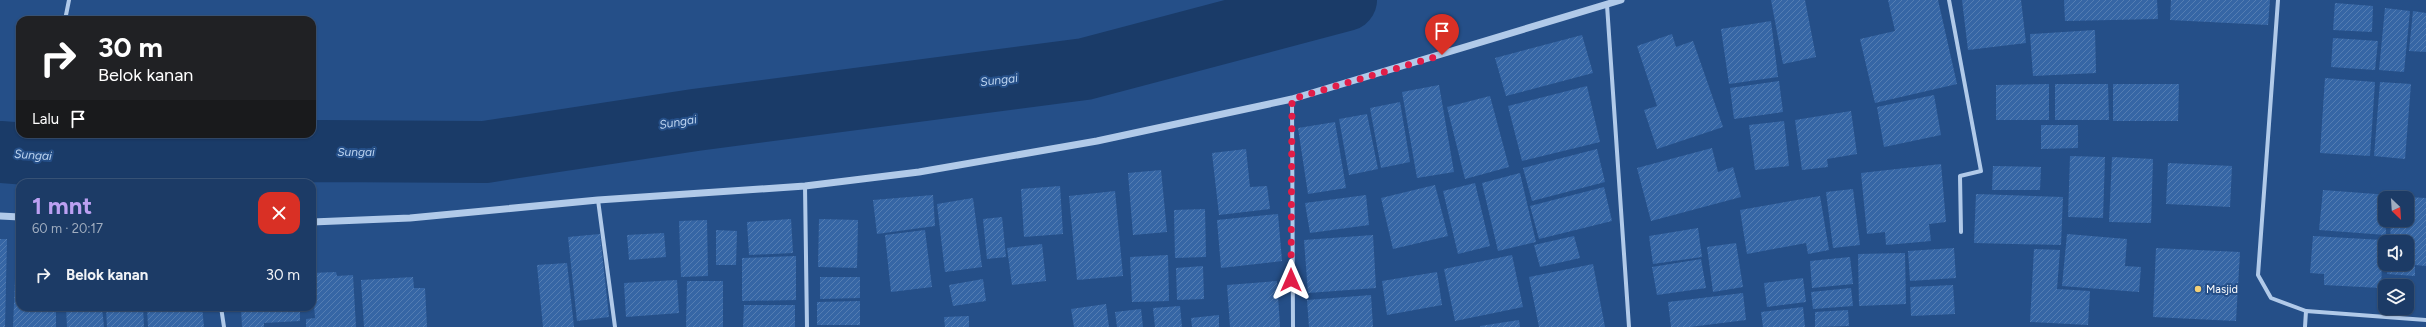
<!DOCTYPE html>
<html lang="id">
<head>
<meta charset="utf-8">
<style>
	:root { --surface:#1c3b66; --page:#29466f; --text:#f1f3f6; --muted:#a0adbf; --line:#3a557a; --accent:#bca0f2 }
	body { margin:0; font-family:Figtree,sans-serif; background:var(--page); color:var(--text); height:100vh; display:flex; flex-direction:column; font-size:15px; white-space:nowrap }
	* { box-sizing:border-box; margin:0 }
	p { font-size:13px; color:var(--muted) }
	.icon { flex:none; width:22px; height:22px; fill:none; stroke:currentColor; stroke-width:2; stroke-linecap:round; stroke-linejoin:round }
	.map { position:relative; flex:1; overflow:hidden }
	.drawer { position:absolute; left:16px; top:179px; width:300px; height:132px; display:flex; flex-direction:column; background:var(--surface); border-radius:12px; box-shadow:0 1px 3px #0004,0 0 0 1px var(--line) }
	.drawer>* { flex:none }
	.guide { position:absolute; left:16px; top:16px; width:300px; height:122px; border-radius:12px; box-shadow:0 1px 3px #0004,0 0 0 1px var(--line); background:#202124; color:#fff; overflow:hidden }
	.needle { width:26px; rotate:155deg }
	.fabs { position:absolute; left:2378px; top:191px; display:grid; gap:8px }
	.fabs a { display:grid; place-items:center; width:36px; height:36px; border-radius:8px; background:var(--surface); box-shadow:0 1px 3px #0004,0 0 0 1px var(--line); font-size:20px }
	.pin { position:absolute; display:grid; place-items:center; width:34px; height:34px; color:#fff; margin:-41px -17px; border-radius:50% 50% 50% 0; rotate:-45deg; box-shadow:0 0 4px #0007 }
	.pin .icon { rotate:45deg }
	.me { position:absolute; width:44px; margin:-22px; rotate:0deg; stroke-linejoin:round; filter:drop-shadow(0 0 3px #0008) }
	.turn { display:flex; align-items:center; gap:14px; height:84px; padding:0 16px; font-size:18px }
	.turn .icon { width:52px; height:52px; stroke-width:2.5 }
	.turn b { display:block; font-size:28px; line-height:34px }
	.then { display:flex; align-items:center; height:38px; padding:0 16px; background:#0003; gap:8px; font-size:15px }
	.round { display:grid; place-items:center; flex:none; width:42px; height:42px; border-radius:12px; background:var(--page) }
	.overview { display:flex; align-items:center; justify-content:space-between; height:68px; padding:0 16px }
	h1 { font-size:24px; font-weight:700; line-height:30px; color:var(--accent) }
	ul { padding:0; list-style:none }
	li { display:flex; align-items:center; gap:12px; height:56px; padding:0 16px }
	li div { flex:1 }
	li b { display:block; font-size:15px }
	li em { font-style:normal }
	.map>svg:first-child { display:block }
	.lines { fill:none; stroke-linecap:round; stroke-linejoin:round }
	.river { stroke:#1a3b68; stroke-width:62 }
	.building { fill:url(#building-hatch) }
	.minor { stroke:#b1cae9; stroke-width:4 }
	.tertiary { stroke:#b1cae9; stroke-width:7 }
	.route { stroke:#e11d48; stroke-width:7; stroke-dasharray:0 12.6 }
	.poi-dot { fill:#f3d076; stroke:#254f88; stroke-width:1.5 }
	.labels { text-anchor:middle; stroke-width:4; stroke-linejoin:round; paint-order:stroke }
	.poi-label { font-size:11px; fill:#fff; stroke:#254f88; text-anchor:start }
	.water-label { font-size:12px; font-style:italic; fill:#bdd4f0; stroke:#254f88 }
</style>
</head>
<body>
<div class="map">
<svg width="2426" height="327" viewBox="0 0 2426 327">
	<defs>
		<pattern id="building-hatch" width="6" height="6" patternUnits="userSpaceOnUse"><rect width="6" height="6" fill="#3666a5"/><path d="M-1 1l2-2M0 6l6-6M5 7l2-2" fill="none" stroke="#547db2"/></pattern>
	</defs>
	<rect width="100%" height="100%" fill="#254f88"/>
	<g class="lines">
		<!-- river -->
		<polyline class="river" points="0,152 104,160 319,151 485,152 695,120 1085,69 1346,0"/>
	</g>
	<!-- building -->
	<g class="building">
		<polygon points="1771,0 1805,0 1816,57 1783,64"/>
		<polygon points="1888,0 1938,0 1957,84 1875,103 1860,39 1895,31"/>
		<polygon points="1962,0 2021,0 2026,43 1968,50"/>
		<polygon points="2064,0 2157,0 2158,19 2065,21"/>
		<polygon points="2171,0 2270,0 2268,25 2170,20"/>
		<polygon points="2335,3 2373,6 2372,32 2333,30"/>
		<polygon points="2385,8 2410,11 2404,72 2379,70"/>
		<polygon points="2413,11 2426,13 2426,52 2409,51"/>
		<polygon points="1771,21 1778,77 1729,84 1721,29"/>
		<polygon points="2095,30 2096,73 2033,76 2030,34"/>
		<polygon points="1672,34 1676,47 1693,41 1723,127 1657,149 1644,110 1657,106 1637,46"/>
		<polygon points="1582,35 1593,73 1506,96 1495,58"/>
		<polygon points="2333,38 2378,41 2375,70 2331,67"/>
		<polygon points="2325,78 2375,82 2370,156 2320,153"/>
		<polygon points="1779,81 1783,112 1734,119 1730,88"/>
		<polygon points="2380,82 2411,84 2405,159 2374,156"/>
		<polygon points="2049,84 2049,120 1996,120 1996,85"/>
		<polygon points="2055,84 2108,84 2109,120 2055,120"/>
		<polygon points="2113,84 2179,84 2178,121 2113,121"/>
		<polygon points="1439,85 1454,172 1417,178 1402,92"/>
		<polygon points="1587,86 1600,142 1522,161 1508,106"/>
		<polygon points="1934,95 1941,135 1884,147 1877,107"/>
		<polygon points="1490,96 1509,167 1465,179 1447,107"/>
		<polygon points="1400,102 1410,162 1381,168 1370,108"/>
		<polygon points="1851,111 1857,154 1827,159 1828,167 1802,170 1795,120"/>
		<polygon points="1367,114 1378,169 1349,175 1339,119"/>
		<polygon points="1784,121 1789,166 1755,170 1749,125"/>
		<polygon points="1335,122 1346,188 1308,194 1298,128"/>
		<polygon points="2041,125 2078,125 2078,148 2041,149"/>
		<polygon points="1712,148 1718,172 1733,167 1741,197 1651,221 1637,168"/>
		<polygon points="1246,149 1250,187 1267,186 1270,209 1219,215 1212,153"/>
		<polygon points="1597,149 1605,182 1532,201 1523,168"/>
		<polygon points="2070,156 2105,157 2103,218 2068,217"/>
		<polygon points="2112,157 2153,159 2151,223 2109,222"/>
		<polygon points="2168,163 2232,166 2230,207 2166,204"/>
		<polygon points="1941,164 1946,222 1929,224 1931,241 1886,245 1885,232 1867,234 1861,173"/>
		<polygon points="1993,166 2041,167 2040,190 1992,190"/>
		<polygon points="1161,170 1167,232 1133,235 1128,173"/>
		<polygon points="1520,173 1536,242 1498,251 1482,183"/>
		<polygon points="1475,183 1490,246 1458,254 1443,191"/>
		<polygon points="1435,185 1448,236 1393,249 1381,198"/>
		<polygon points="1060,186 1063,234 1024,237 1021,189"/>
		<polygon points="1604,187 1612,221 1539,239 1530,206"/>
		<polygon points="1853,189 1860,245 1833,248 1826,192"/>
		<polygon points="2323,190 2389,195 2389,198 2385,198 2386,235 2319,230"/>
		<polygon points="1115,191 1123,276 1077,280 1069,196"/>
		<polygon points="1976,194 2063,197 2061,245 1974,243"/>
		<polygon points="933,195 935,226 877,234 873,200"/>
		<polygon points="1366,195 1369,225 1310,233 1305,203"/>
		<polygon points="1820,196 1829,250 1808,254 1806,243 1747,254 1740,210"/>
		<polygon points="2393,196 2406,197 2406,198 2393,198"/>
		<polygon points="2407,197 2426,198 2426,266 2415,265 2415,276 2387,274 2388,264 2407,264 2407,242 2390,242 2391,220 2407,220"/>
		<polygon points="973,198 982,267 945,272 937,204"/>
		<polygon points="1205,209 1206,257 1175,258 1174,210"/>
		<polygon points="1278,214 1282,261 1221,268 1217,220"/>
		<polygon points="1002,217 1006,257 987,259 983,219"/>
		<polygon points="791,219 793,253 749,255 747,222"/>
		<polygon points="819,219 858,220 857,268 818,267"/>
		<polygon points="707,220 708,276 681,277 679,221"/>
		<polygon points="1698,228 1702,257 1653,264 1649,236"/>
		<polygon points="716,230 737,231 736,265 716,265"/>
		<polygon points="925,230 932,287 891,292 885,235"/>
		<polygon points="664,233 666,257 629,260 627,235"/>
		<polygon points="600,234 609,317 577,321 568,237"/>
		<polygon points="2067,234 2127,239 2125,266 2141,267 2139,292 2062,286"/>
		<polygon points="1373,235 1376,288 1308,293 1304,240"/>
		<polygon points="1574,236 1580,258 1540,267 1534,245"/>
		<polygon points="2313,236 2383,240 2381,288 2324,285 2324,274 2310,273"/>
		<polygon points="0,239 7,239 5,327 0,327"/>
		<polygon points="16,241 20,241 20,272 15,272"/>
		<polygon points="1736,243 1743,287 1713,292 1707,247"/>
		<polygon points="1042,244 1046,281 1012,285 1007,248"/>
		<polygon points="1954,248 1956,278 1910,281 1908,251"/>
		<polygon points="2156,248 2240,252 2236,321 2153,317"/>
		<polygon points="2034,249 2060,250 2057,289 2090,291 2088,325 2030,322"/>
		<polygon points="1905,253 1906,304 1859,306 1858,254"/>
		<polygon points="1168,255 1169,301 1132,302 1130,257"/>
		<polygon points="1512,255 1523,307 1455,321 1444,269"/>
		<polygon points="796,256 796,300 742,301 742,258"/>
		<polygon points="1850,257 1853,284 1812,288 1810,261"/>
		<polygon points="1701,259 1706,288 1657,295 1652,267"/>
		<polygon points="567,263 574,327 543,327 537,265"/>
		<polygon points="1593,264 1605,327 1539,327 1529,277"/>
		<polygon points="1203,266 1204,299 1177,300 1176,268"/>
		<polygon points="336,272 337,276 353,275 356,327 306,327 306,319 315,318 312,273"/>
		<polygon points="1437,272 1442,305 1387,315 1382,281"/>
		<polygon points="413,277 414,288 425,288 427,327 364,327 361,280"/>
		<polygon points="820,277 860,277 860,298 820,299"/>
		<polygon points="1803,278 1806,302 1767,307 1764,283"/>
		<polygon points="15,279 20,279 20,307 56,307 56,327 13,327"/>
		<polygon points="983,279 986,301 953,306 949,285"/>
		<polygon points="677,280 679,313 626,317 624,283"/>
		<polygon points="687,281 723,281 723,327 686,327"/>
		<polygon points="1277,281 1280,327 1230,327 1227,285"/>
		<polygon points="1953,285 1955,314 1911,316 1910,287"/>
		<polygon points="1851,288 1853,306 1813,309 1811,292"/>
		<polygon points="1743,293 1746,320 1690,327 1671,327 1668,302"/>
		<polygon points="1371,295 1373,327 1309,327 1307,300"/>
		<polygon points="860,301 860,325 817,325 817,302"/>
		<polygon points="1106,304 1109,327 1074,327 1071,309"/>
		<polygon points="744,305 795,305 795,327 743,327"/>
		<polygon points="1180,306 1182,327 1155,327 1153,308"/>
		<polygon points="66,307 102,307 104,327 67,327"/>
		<polygon points="106,307 143,307 144,327 107,327"/>
		<polygon points="147,307 202,307 204,327 148,327"/>
		<polygon points="241,307 300,307 300,321 264,323 264,327 242,327"/>
		<polygon points="1803,307 1805,327 1763,327 1761,312"/>
		<polygon points="1141,309 1143,327 1117,327 1115,312"/>
		<polygon points="1848,310 1849,326 1815,327 1815,312"/>
		<polygon points="1219,315 1219,327 1192,327 1191,318"/>
		<polygon points="969,316 969,327 945,327 944,317"/>
		<polygon points="1519,320 1520,327 1480,327 1480,326"/>
	</g>
	<g class="lines">
		<!-- minor -->
		<g class="minor">
			<polyline points="1949,0 1981,171 1960,176 1961,232"/>
			<polyline points="2278,0 2258,275 2271,298 2306,311"/>
			<polyline points="1607,5 1629,327"/>
			<polyline points="65,20 69,0"/>
			<polyline points="1292,99 1293,327"/>
			<polyline points="805,186 807,327"/>
			<polyline points="598,200 615,327"/>
			<polyline points="221,307 224,327"/>
			<polyline points="2305,327 2306,311 2426,320"/>
		</g>
		<!-- tertiary -->
		<g class="tertiary">
			<polyline points="0,216 20,217"/>
			<polyline points="312,222 410,218 598,200 805,186 919,172 1097,141 1292,99 1621,0"/>
		</g>
	</g>
	<g class="lines">
		<!-- route -->
		<polyline class="route" points="1291,280 1292,99 1442,55"/>
	</g>
	<!-- markers -->
	<circle class="poi-dot" cx="2198" cy="289" r="4"/>
	<g class="labels">
		<!-- poi labels -->
		<g class="poi-label">
			<text x="2206" y="293">Masjid</text>
		</g>
		<!-- water labels -->
		<g class="water-label">
			<text transform="translate(999 80) rotate(-7)" y="4">Sungai</text>
			<text transform="translate(678 122) rotate(-9)" y="4">Sungai</text>
			<text x="356" y="156">Sungai</text>
			<text transform="translate(33 155) rotate(4)" y="4">Sungai</text>
		</g>
	</g>
</svg>
<div class="fabs">
<a><svg class="needle" viewBox="-14 -14 28 28"><path d="M0-13l5 13h-10z" fill="#e53935"/><path d="M0 13l5-13h-10z" fill="#a0adbf"/></svg></a>
<a><svg class="icon" aria-label="sound" viewBox="0 0 24 24"><path d="M4 9h4l5-4v14l-5-4H4zM17 9q2 3 0 6"/></svg></a>
<a><svg class="icon" aria-label="layers" viewBox="0 0 24 24"><path d="M12 4l9 5-9 5-9-5zM3 14l9 5 9-5"/></svg></a>
</div>
<div class="pin" style="left:1442px;top:55px;background:#d93025"><svg class="icon" aria-label="arrive" viewBox="0 0 24 24"><path d="M6 21V4h12l-3 4 3 4H6"/></svg></div>
<svg class="me" style="left:1291px;top:280px" viewBox="-20 -20 40 40"><path d="M0-17L14 15 0 8-14 15z" fill="#e11d48" stroke="#fff" stroke-width="4"/></svg>
<div class="guide">
<div class="turn"><svg class="icon" aria-label="right" viewBox="0 0 24 24"><path d="M7 20v-9h11M14 6l5 5-5 5"/></svg><div><b>30 m</b>Belok kanan</div></div>
<div class="then">Lalu<svg class="icon" aria-label="arrive" viewBox="0 0 24 24"><path d="M6 21V4h12l-3 4 3 4H6"/></svg></div>
</div>
<section class="drawer">
<div class="overview"><div><h1>1 mnt</h1><p>60 m · 20:17</p></div><a class="round" style="background:#d93025;color:#fff"><svg class="icon" aria-label="close" viewBox="0 0 24 24"><path d="M6 6l12 12M18 6L6 18"/></svg></a></div>
<ul>
<li><svg class="icon" aria-label="right" viewBox="0 0 24 24"><path d="M7 20v-9h11M14 6l5 5-5 5"/></svg><div><b>Belok kanan</b></div><em>30 m</em></li>
</ul>
</section>
</div>
</body>
</html>
